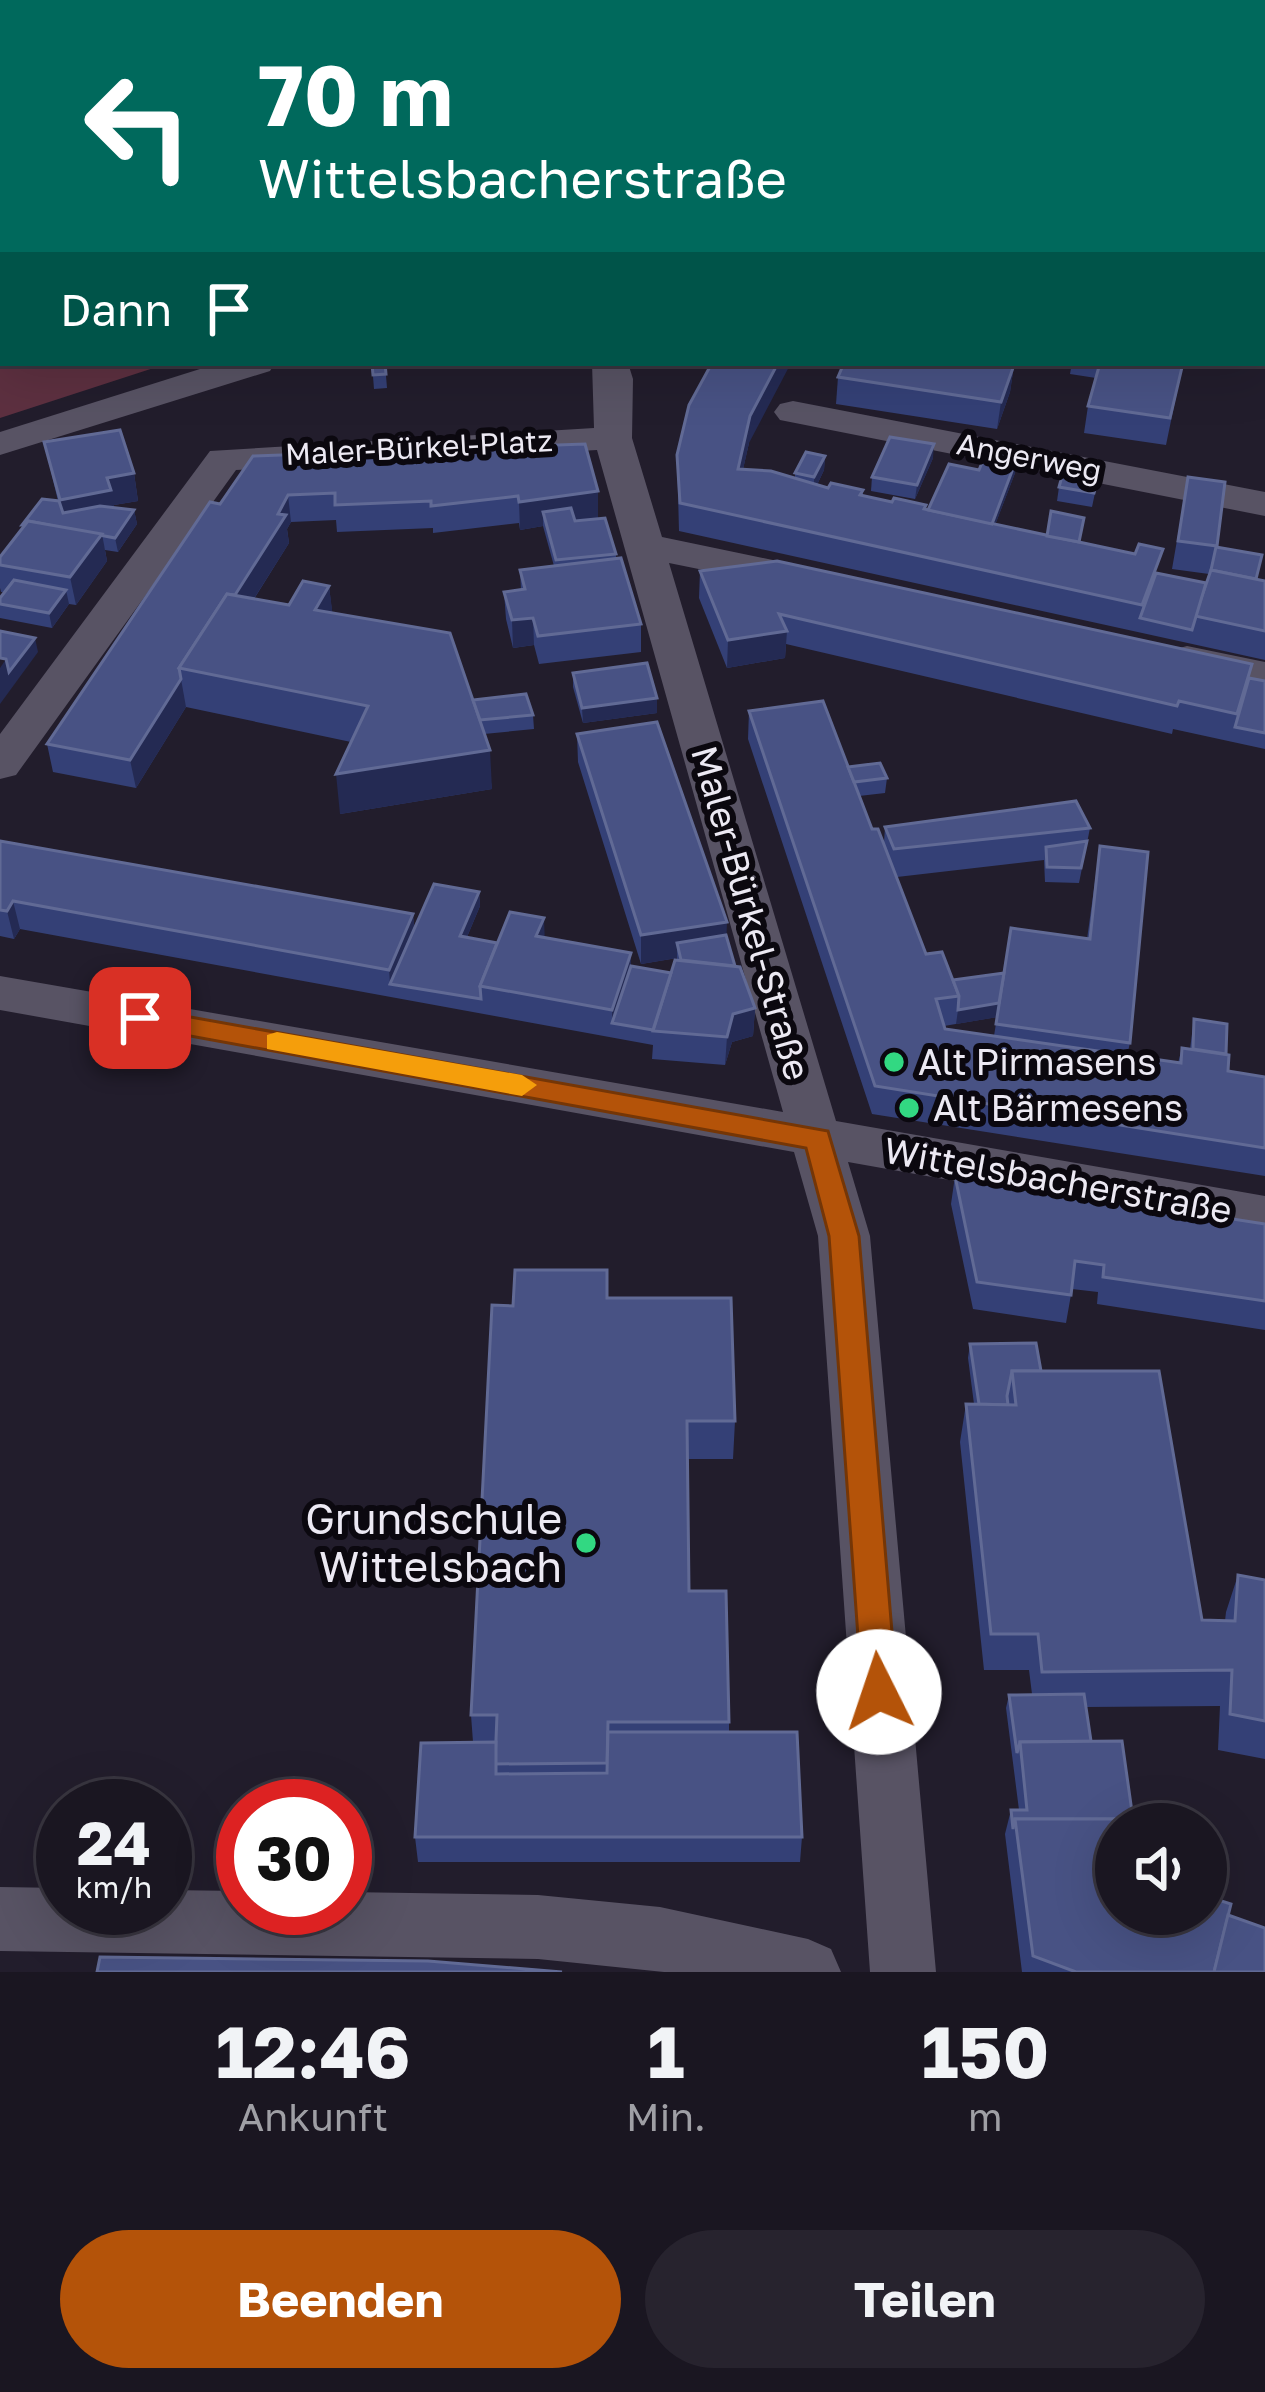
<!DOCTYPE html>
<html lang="de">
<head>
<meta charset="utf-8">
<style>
	:root { --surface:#1a1621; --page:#27232e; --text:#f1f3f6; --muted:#9f9fa5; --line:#38353f; --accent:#b45309 }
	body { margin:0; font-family:"Golos Text",sans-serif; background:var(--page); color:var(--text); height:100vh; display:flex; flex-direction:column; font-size:45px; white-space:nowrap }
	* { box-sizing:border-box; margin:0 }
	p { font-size:39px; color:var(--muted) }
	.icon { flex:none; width:66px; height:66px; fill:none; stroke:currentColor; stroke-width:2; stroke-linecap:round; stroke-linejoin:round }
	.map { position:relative; height:1972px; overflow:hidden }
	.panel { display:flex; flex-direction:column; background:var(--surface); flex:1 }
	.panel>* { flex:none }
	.hud { position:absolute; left:0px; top:0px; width:1266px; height:366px; box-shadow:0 12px 48px #0002,0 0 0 3px var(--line); background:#00695c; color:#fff; overflow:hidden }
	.fabs { position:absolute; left:1095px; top:1803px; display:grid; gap:24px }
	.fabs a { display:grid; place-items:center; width:132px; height:132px; border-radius:50%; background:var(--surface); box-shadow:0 12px 48px #0002,0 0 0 3px var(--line); font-size:60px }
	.speed { position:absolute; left:36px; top:1779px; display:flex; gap:24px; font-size:60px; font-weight:700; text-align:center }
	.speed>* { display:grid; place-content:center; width:156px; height:156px; border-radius:50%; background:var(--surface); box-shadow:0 12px 48px #0002,0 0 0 3px var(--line); line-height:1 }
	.speed small { font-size:30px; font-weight:400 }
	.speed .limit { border:18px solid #d22; background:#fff; color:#111 }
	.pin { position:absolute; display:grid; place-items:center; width:102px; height:102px; color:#fff; margin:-51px; border-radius:24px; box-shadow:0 6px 18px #0006 }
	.me { position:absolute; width:132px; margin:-66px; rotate:356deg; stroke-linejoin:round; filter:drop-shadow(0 0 9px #0008) }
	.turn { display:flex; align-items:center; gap:42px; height:252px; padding:0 60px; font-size:54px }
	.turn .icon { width:156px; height:156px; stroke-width:2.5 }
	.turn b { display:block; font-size:84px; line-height:102px }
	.then { display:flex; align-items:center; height:114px; padding:0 60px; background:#0003; gap:24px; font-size:45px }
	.eta { display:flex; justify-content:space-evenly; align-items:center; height:204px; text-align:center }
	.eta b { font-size:72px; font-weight:700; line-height:84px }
	.button { display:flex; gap:24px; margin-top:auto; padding:24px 60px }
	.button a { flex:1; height:138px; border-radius:72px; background:var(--accent); color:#fff; font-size:48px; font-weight:700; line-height:138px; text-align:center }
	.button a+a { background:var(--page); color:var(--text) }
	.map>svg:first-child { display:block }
	.green { fill:#5d3040 }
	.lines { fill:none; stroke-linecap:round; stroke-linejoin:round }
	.lane { stroke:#585364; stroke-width:24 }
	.street { fill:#585364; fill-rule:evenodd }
	.wall { fill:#344076; fill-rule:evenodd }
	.shaded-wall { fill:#242a53 }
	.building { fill:#485284; stroke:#616a95; stroke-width:3 }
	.route { fill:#b45309; stroke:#753606; stroke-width:3 }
	.slow { fill:#f59e0b }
	.poi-dot { fill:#32d882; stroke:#0b080f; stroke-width:4.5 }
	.labels { text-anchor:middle; stroke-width:12; stroke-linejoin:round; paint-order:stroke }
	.far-street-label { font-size:30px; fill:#ece9f3; stroke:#0b080f }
	.street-label { font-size:36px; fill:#ece9f3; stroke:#0b080f }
	.poi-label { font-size:36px; fill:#ece9f3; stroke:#0b080f; text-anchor:start }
	.near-poi-label { font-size:42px; fill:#ece9f3; stroke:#0b080f; text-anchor:end }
</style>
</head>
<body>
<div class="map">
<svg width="1265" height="1972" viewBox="0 0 1265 1972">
	<rect width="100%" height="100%" fill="#221d2c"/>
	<!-- green -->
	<polygon class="green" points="0,0 402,0 3,3 3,363 169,363 0,418"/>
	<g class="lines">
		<!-- lane -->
		<polyline class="lane" points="409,3 416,0"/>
		<!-- street -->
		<g class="street">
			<polygon points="866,0 898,0 864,3"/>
			<polygon points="1193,0 1226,0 1228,3 1195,3"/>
			<rect x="1263" y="30" width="2" height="21"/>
			<polygon points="219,363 275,363 270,371 0,455 0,432"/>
			<polygon points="592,363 628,363 633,379 632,438 662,537 816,569 822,578 816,587 802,590 669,563 836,1121 1265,1196 1265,1236 848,1162 870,1236 936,1972 870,1972 818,1236 794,1152 0,1010 0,976 783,1112 597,450 236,470 16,775 0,779 0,734 210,451 594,428"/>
			<polygon points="793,401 1265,492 1265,516 780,420 774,412 780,404"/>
			<polygon points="1187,646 1265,662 1265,688 1172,668 1166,659 1172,650"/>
			<polygon points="0,1887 63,1888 63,1908 165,1908 165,1890 243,1891 243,1908 345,1908 345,1892 538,1895 660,1907 808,1939 831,1949 841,1972 664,1972 538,1959 0,1951"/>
		</g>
	</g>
	<!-- wall -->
	<g class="wall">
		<polygon points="503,0 843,0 838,3 503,3"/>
		<rect x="933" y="0" width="124" height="3"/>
		<polygon points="1110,0 1203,0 1208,3 1116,3"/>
		<polygon points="1230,0 1265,0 1265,18 1263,17 1263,3 1236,3"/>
		<polygon points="1263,67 1265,73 1265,260 1263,255"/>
		<polygon points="385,363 387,388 374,389 372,364"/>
		<polygon points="1072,363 1183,363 1166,445 1084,433 1088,406 1096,378 1070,374"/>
		<polygon points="1014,365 1010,392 997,429 836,404 838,377"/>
		<polygon points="44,442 134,473 138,501 114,505 114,508 134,510 137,524 118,552 105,550 107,561 76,605 69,604 52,628 0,618 0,598 4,592 1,592 0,588 0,557 23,528 22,525 58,501"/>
		<polygon points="749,443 743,469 795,478 795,473 825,456 824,470 817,485 828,488 863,490 863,496 928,510 979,470 1017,458 1015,473 995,525 1079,543 1159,573 1206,583 1209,574 1172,569 1188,477 1217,547 1256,579 1265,581 1265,660 679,531 677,455"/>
		<polygon points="585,444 598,518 616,554 616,559 641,624 641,652 539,664 534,645 513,648 506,619 504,592 521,590 520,570 554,566 543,526 520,530 519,523 433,533 433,528 337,532 336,520 291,522 287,529 289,543 254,599 289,605 329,586 332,612 473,700 533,715 534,729 484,734 492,789 340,814 351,742 186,707 136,788 53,772 47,744 220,504"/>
		<polygon points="933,458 915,499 871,491 872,477"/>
		<polygon points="1099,474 1092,507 1057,501 1059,487"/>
		<polygon points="700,571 1265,681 1265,749 1173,729 1172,734 786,644 785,658 727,668 699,598"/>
		<polygon points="573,673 657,698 657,713 583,723 573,687"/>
		<path d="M 749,711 L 848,767 L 887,778 L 885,793 L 859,796 L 872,829 L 884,842 L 885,827 L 1090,828 L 1079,883 L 1045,882 L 1044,860 L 897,877 L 926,954 L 953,980 L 1004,973 L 1087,939 L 1100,846 L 1130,1043 L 1127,1055 L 1178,1063 L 1182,1048 L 1190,1049 L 1194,1019 L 1226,1054 L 1228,1071 L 1265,1077 L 1265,1176 L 872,1114 L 748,739 ZM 997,1017 L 994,1036 L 945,1029 L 944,1026 Z"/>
		<polygon points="577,734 726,935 735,966 755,1008 753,1036 732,1042 725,1065 652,1059 653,1045 20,929 14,939 0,936 0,841 413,914 414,929 479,892 480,906 467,937 497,943 545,938 631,966 671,973 677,958 641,964 578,762"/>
		<polygon points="955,1176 1265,1224 1265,1330 1097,1304 1098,1292 1072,1289 1066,1323 973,1309 951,1204"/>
		<polygon points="607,1298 735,1421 733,1459 687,1459 689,1591 729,1722 729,1732 802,1837 800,1862 418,1862 415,1837 473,1742 471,1715"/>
		<polygon points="970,1344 1041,1371 1202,1620 1225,1621 1226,1612 1238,1575 1265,1580 1265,1759 1218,1750 1220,1706 1086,1707 1116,1914 1228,1915 1265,1972 1022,1972 1005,1834 1011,1810 1019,1810 1006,1708 1009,1695 1032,1694 1029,1670 984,1670 960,1442 966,1404 974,1404 968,1358"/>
	</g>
	<!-- shaded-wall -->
	<g class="shaded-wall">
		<polygon points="787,0 843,0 838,3 785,3"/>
		<polygon points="778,363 791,363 749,443 737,496 738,469 750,416"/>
		<polygon points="1014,365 1010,392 997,429 1001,402"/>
		<polygon points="934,444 933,458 915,499 917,485"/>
		<polygon points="825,456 824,470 814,491 814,477"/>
		<polygon points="1017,458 1015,473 985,551 987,537"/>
		<polygon points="134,473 138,501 114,505 116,518 65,527 60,500 107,478"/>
		<polygon points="598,491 598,518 547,526 543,512 543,526 520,530 519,502"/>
		<polygon points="288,495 291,522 287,529 289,543 207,673 188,669"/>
		<polygon points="134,510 137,524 118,552 115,538"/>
		<polygon points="102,534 107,561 76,605 70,577"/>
		<polygon points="329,586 334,625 315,610"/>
		<polygon points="66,590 69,604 52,628 49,613"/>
		<polygon points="533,618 534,645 513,648 512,620"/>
		<polygon points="787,631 785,658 727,668 728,640"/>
		<polygon points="35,638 38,652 0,704 0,668 6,659"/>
		<polygon points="181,679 186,707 136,788 130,760"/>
		<polygon points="657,698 657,713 583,723 582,708"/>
		<polygon points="490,750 492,789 340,814 336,774"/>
		<polygon points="479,892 480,906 461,951 460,936"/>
		<polygon points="13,901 20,929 14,939 7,911"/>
		<polygon points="413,914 416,943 390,984 389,970"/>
		<polygon points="544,918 545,946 536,936"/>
		<polygon points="727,922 726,950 677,943 677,958 641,964 641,935"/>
		<polygon points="631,953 631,981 612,1023 612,1010"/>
		<polygon points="1000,1003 998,1017 956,1024 958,1010"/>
		<polygon points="755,1008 753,1036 732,1042 725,1065 727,1037 733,1014"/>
	</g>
	<!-- building -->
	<g class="building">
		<polygon points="521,0 787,0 785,3 526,3"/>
		<polygon points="1002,0 1056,0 1051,3 999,3"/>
		<polygon points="1151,0 1203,0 1208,3 1142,3"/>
		<polygon points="1263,67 1265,73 1265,111 1263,111"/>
		<rect x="1263" y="133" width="2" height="37"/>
		<rect x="1263" y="203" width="2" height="37"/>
		<polygon points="385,363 386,374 373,375 372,364"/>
		<polygon points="712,363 778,363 750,416 738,469 771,471 828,488 831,483 863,490 860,495 892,502 894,498 926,505 924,509 1135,554 1139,544 1163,549 1142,605 680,503 677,455 689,405"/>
		<polygon points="844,363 1001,363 1014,365 1001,402 838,377"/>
		<polygon points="1100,363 1183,363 1170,418 1088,406"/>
		<polygon points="120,430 134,473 107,478 111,490 60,500 44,442"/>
		<polygon points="890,437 934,444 917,485 872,477"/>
		<polygon points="585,444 598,491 519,502 518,496 431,506 431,501 335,505 335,493 288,495 278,514 286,515 235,595 227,594 179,668 181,679 130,760 47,744 210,502 220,504 253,456"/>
		<polygon points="806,452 825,456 814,477 795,473"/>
		<polygon points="986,453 1017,458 992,524 928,510 949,464 979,470"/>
		<polygon points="1064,469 1099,474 1094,493 1059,487"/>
		<polygon points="1188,477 1225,482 1217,546 1178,541"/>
		<polygon points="42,499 59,501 63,513 100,506 134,510 115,538 28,521 25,525 22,525"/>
		<polygon points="571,508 575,521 605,518 616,554 556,560 543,512"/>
		<polygon points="1051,511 1084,518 1079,542 1047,536"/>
		<polygon points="28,521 102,534 70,577 0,565 0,557"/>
		<polygon points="1216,547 1262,555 1256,579 1211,570"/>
		<polygon points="621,558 641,624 538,636 533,618 512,620 504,592 525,589 520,570"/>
		<polygon points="777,561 1252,664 1237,714 1179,701 1177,706 779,614 787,631 728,640 700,571"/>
		<polygon points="1211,570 1265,581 1265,631 1195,616"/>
		<polygon points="1156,573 1206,583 1192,630 1140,618"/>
		<polygon points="14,580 66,590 49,613 0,604 0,598"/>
		<polygon points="303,581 329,586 315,610 450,633 490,750 336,774 368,706 179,668 227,594 289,605"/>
		<polygon points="0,631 35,638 9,672 6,659 0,658"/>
		<polygon points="647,663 657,698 582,708 573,673"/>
		<polygon points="1249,678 1265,681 1265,733 1235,727"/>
		<polygon points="526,694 533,715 480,720 473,700"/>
		<polygon points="823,701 872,829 878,829 926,954 942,952 959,996 936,999 945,1029 1181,1063 1182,1048 1229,1055 1228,1071 1265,1077 1265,1148 875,1086 749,711"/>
		<polygon points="657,722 727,922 641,935 577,734"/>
		<polygon points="880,763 887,778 854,782 848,767"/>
		<polygon points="1076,801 1090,828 894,849 885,827"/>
		<polygon points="0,841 413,914 389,970 13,901 7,911 0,910"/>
		<polygon points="1087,841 1081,868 1047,867 1046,847"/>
		<polygon points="1100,846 1148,852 1130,1043 996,1024 1011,928 1090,939"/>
		<polygon points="434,884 479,892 460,936 497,943 480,986 481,999 390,984"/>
		<polygon points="510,912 544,918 536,936 631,953 612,1010 480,986"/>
		<polygon points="726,935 735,966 681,960 677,943"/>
		<polygon points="675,960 740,967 755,1008 733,1014 727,1037 653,1031"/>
		<polygon points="631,966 671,973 653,1030 612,1023"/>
		<polygon points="1004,973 999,1003 958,1010 959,996 953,980"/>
		<polygon points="1194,1019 1227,1024 1226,1054 1193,1049"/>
		<polygon points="955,1176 1265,1224 1265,1301 1103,1277 1104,1265 1075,1261 1071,1295 977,1282"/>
		<polygon points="515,1270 607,1270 607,1298 731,1298 735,1421 687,1421 689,1591 726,1591 729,1722 608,1722 607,1763 495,1764 497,1715 471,1715 492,1305 513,1306"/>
		<polygon points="1036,1343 1041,1371 1012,1371 1007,1396 1008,1405 979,1404 970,1344"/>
		<polygon points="1012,1371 1159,1371 1202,1620 1235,1621 1238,1575 1265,1580 1265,1721 1230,1714 1232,1670 1042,1672 1038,1634 991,1634 966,1404 1016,1405"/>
		<polygon points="1084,1694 1091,1741 1020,1742 1017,1753 1009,1695"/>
		<polygon points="608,1732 797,1732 802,1837 415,1837 421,1743 496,1742 496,1774 607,1773"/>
		<polygon points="1122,1741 1133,1819 1015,1819 1013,1829 1011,1810 1027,1810 1020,1742"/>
		<polygon points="1015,1819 1137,1819 1138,1824 1116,1824 1116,1914 1206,1914 1206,1896 1231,1904 1214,1972 1076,1972 1033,1956"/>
		<polygon points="1228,1915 1265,1928 1265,1972 1214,1972"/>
		<polygon points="100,1957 428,1961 562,1972 97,1972"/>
	</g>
	<!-- route -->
	<polygon class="route" points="140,1008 828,1131 859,1236 897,1692 892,1703 879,1708 867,1703 862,1692 829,1236 806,1148 130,1025 130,1010"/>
	<!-- slow -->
	<polygon class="slow" points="277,1032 522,1075 537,1085 522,1096 267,1049 267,1035"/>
	<!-- markers -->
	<g class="poi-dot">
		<circle cx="894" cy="1062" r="12"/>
		<circle cx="909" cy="1108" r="12"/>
		<circle cx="586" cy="1543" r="12"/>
	</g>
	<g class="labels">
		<!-- far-street labels -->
		<g class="far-street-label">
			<text transform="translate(419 448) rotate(-3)" y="10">Maler-Bürkel-Platz</text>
			<text transform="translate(1029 458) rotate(11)" y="10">Angerweg</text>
		</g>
		<!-- street labels -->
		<g class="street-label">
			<text transform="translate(751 913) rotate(74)" y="13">Maler-Bürkel-Straße</text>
			<text transform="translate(1058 1180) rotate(10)" y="13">Wittelsbacherstraße</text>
		</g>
		<!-- poi labels -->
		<g class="poi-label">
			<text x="918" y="1075">Alt Pirmasens</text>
			<text x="933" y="1121">Alt Bärmesens</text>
		</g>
		<!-- near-poi labels -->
		<g class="near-poi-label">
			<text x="562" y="1534">Grundschule<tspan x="562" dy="48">Wittelsbach</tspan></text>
		</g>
	</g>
</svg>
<div class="fabs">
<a><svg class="icon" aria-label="sound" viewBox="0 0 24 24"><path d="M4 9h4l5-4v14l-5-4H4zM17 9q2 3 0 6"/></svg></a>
</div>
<div class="speed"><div>24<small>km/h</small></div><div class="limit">30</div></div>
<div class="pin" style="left:140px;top:1018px;background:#d93025"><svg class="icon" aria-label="arrive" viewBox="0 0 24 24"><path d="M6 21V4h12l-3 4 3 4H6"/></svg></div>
<svg class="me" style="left:879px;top:1692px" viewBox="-20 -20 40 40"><circle r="19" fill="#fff"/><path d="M0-13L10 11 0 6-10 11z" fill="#b45309"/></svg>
<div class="hud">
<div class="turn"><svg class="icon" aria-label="left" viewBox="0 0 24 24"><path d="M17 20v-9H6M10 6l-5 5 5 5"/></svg><div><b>70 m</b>Wittelsbacherstraße</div></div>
<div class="then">Dann<svg class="icon" aria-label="arrive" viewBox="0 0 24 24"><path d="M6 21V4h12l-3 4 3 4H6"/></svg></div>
</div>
</div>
<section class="panel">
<div class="eta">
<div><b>12:46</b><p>Ankunft</p></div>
<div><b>1</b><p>Min.</p></div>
<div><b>150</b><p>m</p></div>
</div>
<div class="button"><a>Beenden</a><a>Teilen</a></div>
</section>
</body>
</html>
